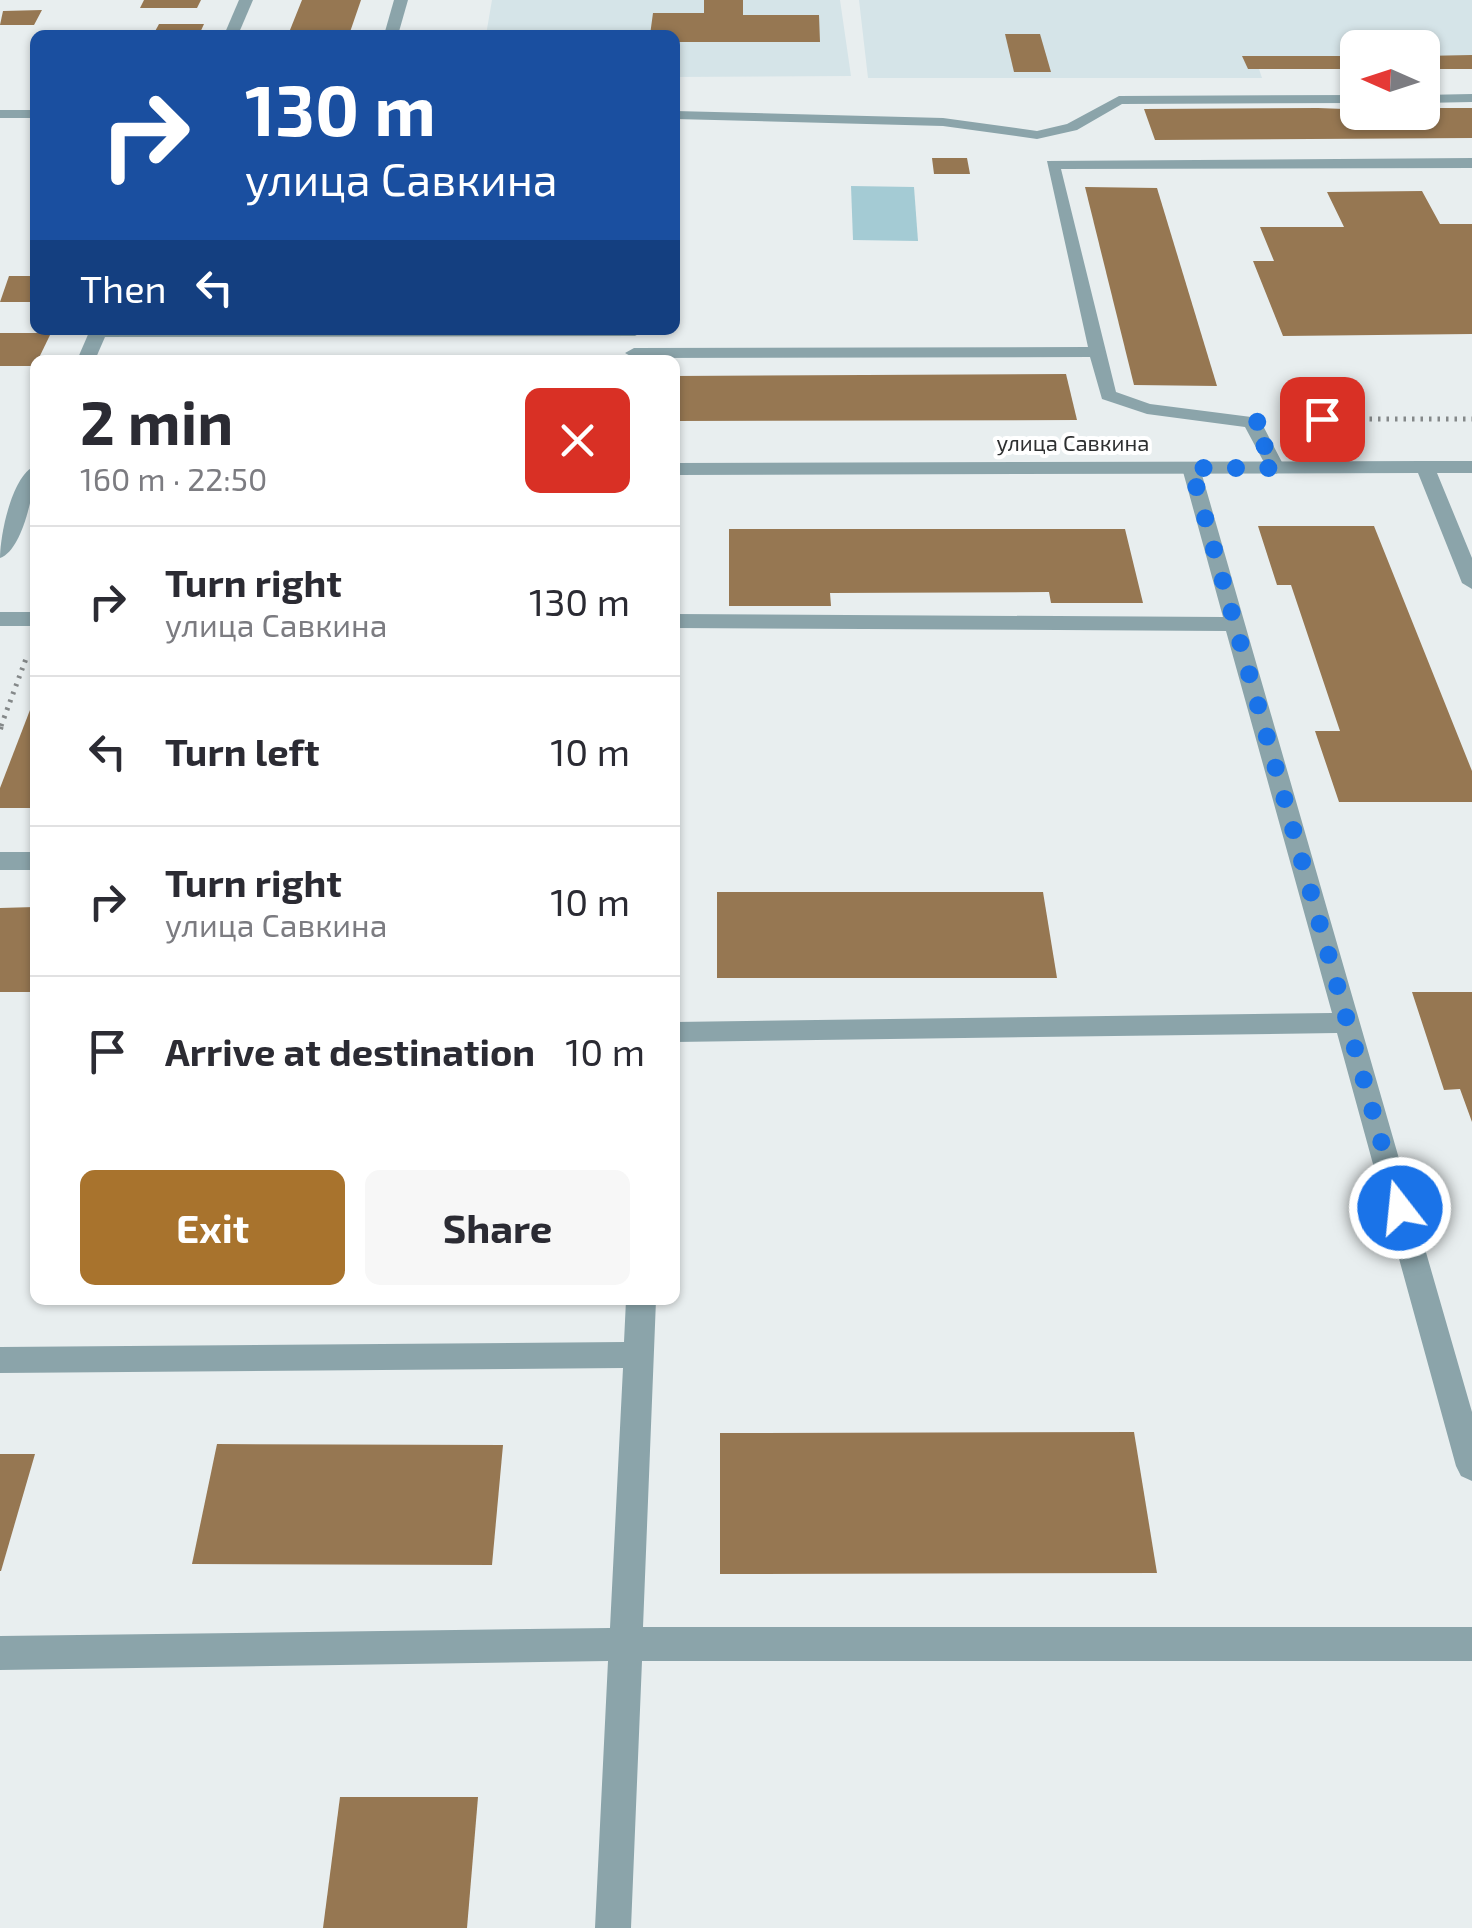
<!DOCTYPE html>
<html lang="en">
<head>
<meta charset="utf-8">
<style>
	:root { --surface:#fff; --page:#f7f7f7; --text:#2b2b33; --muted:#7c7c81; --line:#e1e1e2; --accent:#a8732d }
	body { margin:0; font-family:"Exo 2",sans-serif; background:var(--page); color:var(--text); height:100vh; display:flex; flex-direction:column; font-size:38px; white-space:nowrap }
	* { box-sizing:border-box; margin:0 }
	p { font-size:32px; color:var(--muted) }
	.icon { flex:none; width:55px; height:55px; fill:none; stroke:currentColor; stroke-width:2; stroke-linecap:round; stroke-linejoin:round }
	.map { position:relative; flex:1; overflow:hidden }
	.drawer { position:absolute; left:30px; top:355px; width:650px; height:950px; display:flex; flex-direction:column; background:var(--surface); border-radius:15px; box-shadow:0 2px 8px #0004 }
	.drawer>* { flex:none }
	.top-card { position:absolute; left:30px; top:30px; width:650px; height:305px; border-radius:15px; box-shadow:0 2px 8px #0004; background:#1a4fa0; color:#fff; overflow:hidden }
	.needle { width:65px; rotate:273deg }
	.fabs { position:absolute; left:1340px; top:30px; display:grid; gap:20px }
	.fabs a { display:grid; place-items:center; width:100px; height:100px; border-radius:15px; background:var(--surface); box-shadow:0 2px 8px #0004; font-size:50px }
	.pin { position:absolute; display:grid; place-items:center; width:85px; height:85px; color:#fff; margin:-42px; border-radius:20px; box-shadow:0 5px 15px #0006 }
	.me { position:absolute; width:110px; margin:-55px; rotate:344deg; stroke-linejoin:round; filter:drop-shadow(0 0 8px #0008) }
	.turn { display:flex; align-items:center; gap:35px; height:210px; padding:0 50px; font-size:45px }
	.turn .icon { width:130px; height:130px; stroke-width:2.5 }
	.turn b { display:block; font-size:70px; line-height:85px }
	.then { display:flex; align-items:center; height:95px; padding:0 50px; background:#0003; gap:20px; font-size:38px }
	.round { display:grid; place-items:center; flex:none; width:105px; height:105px; border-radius:15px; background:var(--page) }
	.summary { display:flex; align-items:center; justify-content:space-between; height:170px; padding:0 50px }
	h1 { font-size:60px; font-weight:700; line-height:75px }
	.action { display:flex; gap:20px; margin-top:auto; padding:20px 50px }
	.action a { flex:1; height:115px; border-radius:15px; background:var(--accent); color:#fff; font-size:40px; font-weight:700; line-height:115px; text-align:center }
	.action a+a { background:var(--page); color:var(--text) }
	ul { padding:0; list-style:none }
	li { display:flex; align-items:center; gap:30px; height:150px; padding:0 50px; border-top:2px solid var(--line) }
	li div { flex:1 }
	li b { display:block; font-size:38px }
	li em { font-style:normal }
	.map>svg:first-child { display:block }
	.built { fill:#d5e4e8 }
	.green { fill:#a4cbd4 }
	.building { fill:#967752 }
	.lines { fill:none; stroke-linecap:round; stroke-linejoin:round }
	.path-far1 { stroke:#848889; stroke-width:5; stroke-dasharray:2.5 6; stroke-linecap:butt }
	.path { stroke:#848889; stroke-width:6; stroke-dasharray:2.5 8; stroke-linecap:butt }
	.service { fill:#8ba4aa; fill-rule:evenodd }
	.minor { fill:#8ba4aa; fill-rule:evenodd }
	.route { stroke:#1a73e8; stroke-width:18; stroke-dasharray:0 32.4 }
	.labels { text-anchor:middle; stroke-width:8; stroke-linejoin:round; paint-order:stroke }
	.far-street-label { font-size:22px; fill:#2e3031; stroke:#fff }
</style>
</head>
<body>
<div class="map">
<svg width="1472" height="1928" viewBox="0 0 1472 1928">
	<rect width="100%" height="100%" fill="#e8eeef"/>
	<!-- built -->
	<g class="built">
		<polygon points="492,0 840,0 851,76 675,77 675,35 486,35"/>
		<polygon points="859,0 1472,0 1472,69 1423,69 1422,48 1358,48 1357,69 1259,69 1262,78 868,78"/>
	</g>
	<!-- green -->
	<polygon class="green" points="851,186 914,187 918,241 853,240"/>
	<!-- building -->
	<g class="building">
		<polygon points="144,0 201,0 197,8 140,8"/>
		<polygon points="302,0 361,0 349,35 288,35"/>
		<polygon points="704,0 743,0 743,15 819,15 820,42 675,42 675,35 650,35 653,13 704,13"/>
		<polygon points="42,10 34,25 0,25 3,11"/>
		<polygon points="159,24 204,24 199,35 153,35"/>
		<polygon points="1005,34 1040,34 1051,72 1014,72"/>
		<polygon points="1472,55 1472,69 1422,69 1422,56"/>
		<polygon points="1242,56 1358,56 1358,69 1248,69"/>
		<polygon points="1318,108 1422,112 1422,108 1472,108 1472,138 1155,140 1144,109"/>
		<polygon points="932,158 967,158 970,174 934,174"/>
		<polygon points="1085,187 1157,188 1217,386 1134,385"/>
		<polygon points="1422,191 1440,224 1472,224 1472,334 1283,336 1253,261 1274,261 1260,227 1344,227 1327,192"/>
		<polygon points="9,276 35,276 35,302 0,302"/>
		<polygon points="0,333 51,333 35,366 0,366"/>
		<polygon points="1066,374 1077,420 675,421 675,376"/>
		<polygon points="1258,526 1374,526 1472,771 1472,802 1339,802 1315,731 1340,731 1291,585 1277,585"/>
		<polygon points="729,529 1125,529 1143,603 1051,603 1049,592 830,593 831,606 729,606"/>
		<polygon points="35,697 35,808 0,808 0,788"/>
		<polygon points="717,892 1043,892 1057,978 717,978"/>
		<polygon points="35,907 35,992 0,992 0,908"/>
		<polygon points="1412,992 1472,992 1472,1122 1460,1089 1444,1090"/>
		<polygon points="1134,1432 1157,1573 720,1574 720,1433"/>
		<polygon points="217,1444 503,1445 492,1565 192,1564"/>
		<polygon points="0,1454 35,1454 1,1571 0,1571"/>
		<polygon points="340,1797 478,1797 467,1928 323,1928"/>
	</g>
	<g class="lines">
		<!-- path-far1 -->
		<g class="path-far1">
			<polyline points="1293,419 1472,419"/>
			<polyline points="1,726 27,656"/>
		</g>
		<!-- path -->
		<polyline class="path" points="0,729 2,723"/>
		<!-- service -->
		<g class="service">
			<polygon points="394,0 408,0 398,35 384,35"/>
			<polygon points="1472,94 1472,102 1422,103 1422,95"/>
			<polygon points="1358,95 1358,103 1122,104 1077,130 1037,139 943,126 675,119 675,111 943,118 1037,131 1067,124 1119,96"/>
			<polygon points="1472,158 1472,168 1061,169 1116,392 1150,404 1259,418 1285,468 1276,474 1267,468 1245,427 1147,414 1102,399 1090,357 634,358 625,353 634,348 1088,347 1047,161"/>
			<polygon points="92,330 643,330 644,331 635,336 99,337 93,336"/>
			<polygon points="1191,462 1200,468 1472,1412 1472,1481 1461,1476 1456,1466 1337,1033 675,1042 675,1022 1332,1013 1226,631 675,628 675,614 1223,617 1182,468"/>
			<rect x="0" y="612" width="35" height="14"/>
			<rect x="0" y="852" width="35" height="18"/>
			<polygon points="626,1300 656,1300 643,1627 1472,1627 1472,1661 642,1661 631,1928 595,1928 608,1661 0,1670 0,1636 610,1628 623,1368 0,1373 0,1347 624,1342"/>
		</g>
		<!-- minor -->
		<g class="minor">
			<polygon points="239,0 253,0 238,35 224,35"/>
			<rect x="0" y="110" width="35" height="8"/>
			<polygon points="90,330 108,330 95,360 77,360"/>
			<polygon points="1425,461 1472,461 1472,473 1437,473 1472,558 1472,589 1462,583 1418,473 675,475 675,463"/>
			<path d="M 35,466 C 35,489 23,550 0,558 C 0,535 12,475 35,466 Z"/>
		</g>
	</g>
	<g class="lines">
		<!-- route -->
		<polyline class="route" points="1322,419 1252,422 1276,468 1191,468 1400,1208"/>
	</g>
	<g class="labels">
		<!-- far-street labels -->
		<g class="far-street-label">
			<text x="1073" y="451">улица Савкина</text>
		</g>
	</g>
</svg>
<div class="fabs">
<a><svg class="needle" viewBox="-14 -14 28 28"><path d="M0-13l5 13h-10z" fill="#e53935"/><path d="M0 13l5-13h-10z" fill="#7c7c81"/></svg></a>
</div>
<div class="pin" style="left:1322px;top:419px;background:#d93025"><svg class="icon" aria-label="arrive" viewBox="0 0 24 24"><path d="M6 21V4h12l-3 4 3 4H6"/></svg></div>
<svg class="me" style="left:1400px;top:1208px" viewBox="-20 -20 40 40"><circle r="17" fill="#1a73e8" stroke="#fff" stroke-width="3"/><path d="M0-11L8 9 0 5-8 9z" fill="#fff"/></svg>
<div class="top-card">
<div class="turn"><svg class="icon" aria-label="right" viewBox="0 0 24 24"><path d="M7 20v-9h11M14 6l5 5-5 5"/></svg><div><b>130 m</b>улица Савкина</div></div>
<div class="then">Then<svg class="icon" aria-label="left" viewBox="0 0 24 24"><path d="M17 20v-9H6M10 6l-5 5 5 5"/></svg></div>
</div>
<section class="drawer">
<div class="summary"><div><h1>2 min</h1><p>160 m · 22:50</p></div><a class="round" style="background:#d93025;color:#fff"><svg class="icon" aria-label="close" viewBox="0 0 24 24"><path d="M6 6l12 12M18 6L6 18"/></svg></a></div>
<ul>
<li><svg class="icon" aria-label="right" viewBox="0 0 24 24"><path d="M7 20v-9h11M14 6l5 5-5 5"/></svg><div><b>Turn right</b><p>улица Савкина</p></div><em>130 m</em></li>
<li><svg class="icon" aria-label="left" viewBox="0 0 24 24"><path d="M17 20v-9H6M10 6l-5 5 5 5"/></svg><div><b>Turn left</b></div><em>10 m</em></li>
<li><svg class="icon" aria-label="right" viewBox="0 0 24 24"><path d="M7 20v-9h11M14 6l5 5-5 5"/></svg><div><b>Turn right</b><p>улица Савкина</p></div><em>10 m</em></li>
<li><svg class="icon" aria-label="arrive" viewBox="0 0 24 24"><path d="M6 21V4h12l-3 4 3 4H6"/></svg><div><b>Arrive at destination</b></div><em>10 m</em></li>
</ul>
<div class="action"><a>Exit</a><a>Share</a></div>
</section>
</div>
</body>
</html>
